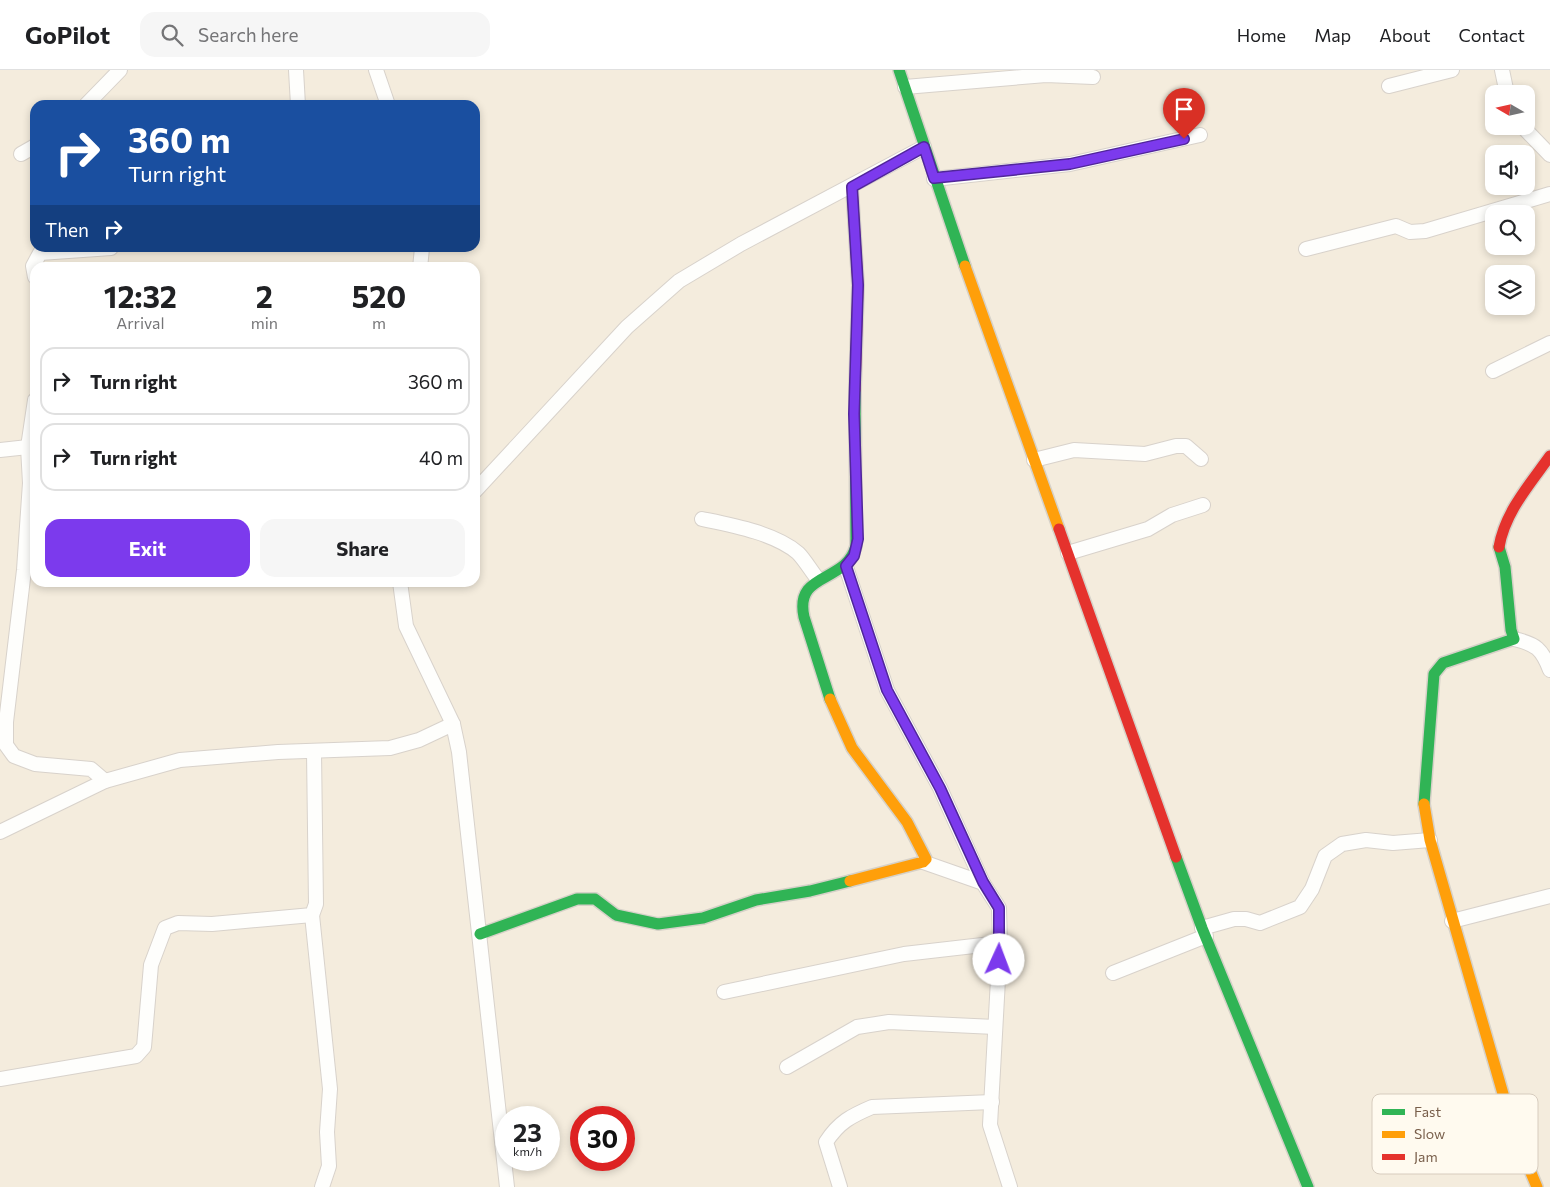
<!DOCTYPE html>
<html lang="en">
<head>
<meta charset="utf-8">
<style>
	:root { --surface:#fff; --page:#f6f6f6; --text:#202124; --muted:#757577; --line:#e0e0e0; --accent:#7c3aed }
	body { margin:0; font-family:Commissioner,sans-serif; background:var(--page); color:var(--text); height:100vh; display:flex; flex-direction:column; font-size:19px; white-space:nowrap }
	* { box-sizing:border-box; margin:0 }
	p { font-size:16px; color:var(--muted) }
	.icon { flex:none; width:28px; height:28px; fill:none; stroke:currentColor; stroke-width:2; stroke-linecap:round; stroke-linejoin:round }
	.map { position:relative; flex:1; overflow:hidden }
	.sheet { position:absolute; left:30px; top:192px; width:450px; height:325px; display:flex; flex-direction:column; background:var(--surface); border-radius:15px; box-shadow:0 2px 8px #0003 }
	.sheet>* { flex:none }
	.top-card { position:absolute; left:30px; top:30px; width:450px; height:152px; border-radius:15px; box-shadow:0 2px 8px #0003; background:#1a4fa0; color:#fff; overflow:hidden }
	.needle { width:32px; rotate:279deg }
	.buttons { position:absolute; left:1485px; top:15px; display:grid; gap:10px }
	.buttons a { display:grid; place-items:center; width:50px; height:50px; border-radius:10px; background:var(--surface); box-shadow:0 2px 8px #0003; font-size:25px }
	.speed { position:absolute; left:495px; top:1036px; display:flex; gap:10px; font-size:25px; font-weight:700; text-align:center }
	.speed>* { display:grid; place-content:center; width:65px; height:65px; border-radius:50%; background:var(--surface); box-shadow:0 2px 8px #0003; line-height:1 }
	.speed small { font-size:12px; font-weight:400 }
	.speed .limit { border:8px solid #d22; background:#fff; color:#111 }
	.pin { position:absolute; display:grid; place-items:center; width:42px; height:42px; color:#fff; margin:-51px -21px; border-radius:50% 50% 50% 0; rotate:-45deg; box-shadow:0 0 5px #0007 }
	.pin .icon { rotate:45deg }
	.me { position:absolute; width:55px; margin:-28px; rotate:2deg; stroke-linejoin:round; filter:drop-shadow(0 0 4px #0008) }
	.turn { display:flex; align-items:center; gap:18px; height:105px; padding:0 15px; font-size:22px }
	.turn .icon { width:65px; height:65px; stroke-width:2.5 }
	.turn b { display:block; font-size:35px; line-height:42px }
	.then { display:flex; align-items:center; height:48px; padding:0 15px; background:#0003; gap:10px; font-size:19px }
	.eta { display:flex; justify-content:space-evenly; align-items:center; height:85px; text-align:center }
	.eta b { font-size:30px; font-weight:700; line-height:35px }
	.action { display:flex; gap:10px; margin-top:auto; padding:10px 15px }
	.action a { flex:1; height:58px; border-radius:15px; background:var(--accent); color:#fff; font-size:20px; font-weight:700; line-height:58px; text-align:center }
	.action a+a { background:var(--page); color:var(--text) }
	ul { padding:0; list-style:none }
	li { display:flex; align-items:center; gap:15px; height:68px; margin:0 10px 8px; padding:0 5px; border:2px solid var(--line); border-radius:15px }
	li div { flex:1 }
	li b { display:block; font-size:19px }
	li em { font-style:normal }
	header { display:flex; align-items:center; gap:30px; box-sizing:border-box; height:70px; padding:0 25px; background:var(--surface); border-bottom:1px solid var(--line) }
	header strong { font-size:24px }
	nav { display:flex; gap:28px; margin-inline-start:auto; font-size:18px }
	.search { width:350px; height:45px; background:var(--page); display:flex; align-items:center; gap:12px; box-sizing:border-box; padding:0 18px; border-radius:15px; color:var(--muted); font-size:19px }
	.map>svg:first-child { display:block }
	.residential { fill:#f4ecdd; fill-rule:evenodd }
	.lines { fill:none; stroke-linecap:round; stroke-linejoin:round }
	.street-casing { stroke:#d8d2cb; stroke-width:16 }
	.fast-casing { stroke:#d6d1c8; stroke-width:14 }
	.slow-casing { stroke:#d6d1c8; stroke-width:14 }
	.jam-casing { stroke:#d6d1c8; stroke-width:14 }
	.street { stroke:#fefefc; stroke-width:14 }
	.fast { stroke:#30b455; stroke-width:11 }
	.slow { stroke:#ff9f0a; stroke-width:11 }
	.jam { stroke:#e5322d; stroke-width:11 }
	.route-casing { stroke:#51269a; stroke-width:12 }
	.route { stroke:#7c3aed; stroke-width:9 }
	.key { fill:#fffaef; stroke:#d7ccbe; stroke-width:1 }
	.key-label { font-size:14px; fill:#795f4b }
</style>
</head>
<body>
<header>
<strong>GoPilot</strong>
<div class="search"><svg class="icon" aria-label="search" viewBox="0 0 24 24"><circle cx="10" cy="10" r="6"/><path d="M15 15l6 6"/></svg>Search here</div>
<nav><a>Home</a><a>Map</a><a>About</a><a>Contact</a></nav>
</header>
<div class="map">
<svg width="1550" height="1117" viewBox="0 0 1550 1117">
	<rect width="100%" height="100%" fill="#f8f5ed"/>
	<!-- residential -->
	<path class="residential" d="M 0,0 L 1550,0 L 1550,1117 L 0,1117 ZM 1494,24 L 1526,24 L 1526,56 L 1494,56 ZM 35,35 L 475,35 L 475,178 L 35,178 ZM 1494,84 L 1526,84 L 1526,116 L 1494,116 ZM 1494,144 L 1526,144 L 1526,176 L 1494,176 ZM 35,198 L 475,198 L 475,512 L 35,512 ZM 1494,204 L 1526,204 L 1526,236 L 1494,236 ZM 506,1048 L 549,1048 L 549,1090 L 506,1090 ZM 581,1048 L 624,1048 L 624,1090 L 581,1090 Z"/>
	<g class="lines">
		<!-- street casing -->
		<g class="street-casing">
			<g id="street">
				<polyline points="296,0 298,35"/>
				<polyline points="376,0 388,35"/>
				<polyline points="1502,0 1507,24"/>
				<polyline points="1389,16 1452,0"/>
				<polyline points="905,17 1046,5 1093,7"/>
				<polyline points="86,35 120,0"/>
				<polyline points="1522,56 1550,85"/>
				<polyline points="21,84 35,76"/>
				<polyline points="934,109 1070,94 1200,65"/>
				<polyline points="1306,179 1396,156 1410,162 1425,161 1550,124"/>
				<polyline points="420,198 422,178"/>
				<polyline points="35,207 33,196 40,183 111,178"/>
				<polyline points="1493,301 1550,273"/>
				<polyline points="35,330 28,377 30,413 24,500 6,652 6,675 14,686 35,694 91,699 105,711"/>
				<polyline points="0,380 28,377"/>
				<polyline points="1034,390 1074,380 1145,384 1176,376 1186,376 1201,389"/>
				<polyline points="475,421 627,257 679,211 741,174 924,77"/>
				<path d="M 702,449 C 731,455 775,463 798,483 C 805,490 811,501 817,508"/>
				<polyline points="1068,483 1148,459 1172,445 1203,435"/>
				<polyline points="846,497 887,620 940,718 983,813"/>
				<polyline points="400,512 406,556 453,654 459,682 507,1117"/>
				<path d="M 1514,569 C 1536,574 1542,579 1550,600"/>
				<polyline points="0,762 105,711 180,690 278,682 390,678 419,670 453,654"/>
				<polyline points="923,792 983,813 999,838 1000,873 990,1055 1010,1117"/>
				<polyline points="312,845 330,1019 327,1062 329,1096 322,1117"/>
				<polyline points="1452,851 1550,826"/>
				<polyline points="1202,858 1234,849 1246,849 1260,853 1300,837 1312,819 1325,786 1342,774 1366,770 1393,773 1430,770"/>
				<polyline points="1113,903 1206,866"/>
				<polyline points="724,922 904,884 1000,873"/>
				<polyline points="787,997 857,957 889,952 995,957"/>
				<polyline points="0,1009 136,986 144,977 151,895 165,858 178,853 212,854 312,845 316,834 314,682"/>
				<path d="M 840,1117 L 826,1072 C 839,1052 851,1046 872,1037 L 992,1032"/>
			</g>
		</g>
		<!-- fast casing -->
		<g class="fast-casing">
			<g id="fast">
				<polyline points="899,0 965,196"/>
				<path d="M 830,629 L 804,547 C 794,501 846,514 856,476 L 855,320"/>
				<polyline points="1424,734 1434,604 1443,593 1514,569 1511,560 1505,497 1499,477"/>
				<polyline points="1176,787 1202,858 1308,1117"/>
				<polyline points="480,864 577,829 595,829 616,845 658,854 703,848 756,830 810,821 850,811"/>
			</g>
		</g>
		<!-- slow casing -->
		<g class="slow-casing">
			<g id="slow">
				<polyline points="965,196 1059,459"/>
				<polyline points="830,629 852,678 907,752 926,789 923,792 850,811"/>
				<polyline points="1424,734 1430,770 1514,1062 1537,1117"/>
			</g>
		</g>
		<!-- jam casing -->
		<g class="jam-casing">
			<g id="jam">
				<polyline points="852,117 858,215 855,320"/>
				<polyline points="1059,459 1176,787"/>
				<path d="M 1499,477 C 1505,442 1530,414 1550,386"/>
			</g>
		</g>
		<!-- street -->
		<use href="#street" class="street"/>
		<!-- fast -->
		<use href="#fast" class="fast"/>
		<!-- slow -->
		<use href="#slow" class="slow"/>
		<!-- jam -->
		<use href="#jam" class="jam"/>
	</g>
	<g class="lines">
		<!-- route casing -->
		<g class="route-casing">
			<polyline id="route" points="999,890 999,838 983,812 940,718 887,620 846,496 854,486 858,469 854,344 858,215 852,117 924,77 934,108 1070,94 1184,69"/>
		</g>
		<!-- route -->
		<use href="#route" class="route"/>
	</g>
	<!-- legend -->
	<rect x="1372" y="1024" width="166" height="80" rx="8" class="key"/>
	<rect x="1382" y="1039" width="23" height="6" fill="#30b455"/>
	<rect x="1382" y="1061" width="23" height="7" fill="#ff9f0a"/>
	<rect x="1382" y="1084" width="23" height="6" fill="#e5322d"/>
	<g class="key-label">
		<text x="1414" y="1047">Fast</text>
		<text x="1414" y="1069">Slow</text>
		<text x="1414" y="1092">Jam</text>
	</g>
</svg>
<div class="buttons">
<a><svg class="needle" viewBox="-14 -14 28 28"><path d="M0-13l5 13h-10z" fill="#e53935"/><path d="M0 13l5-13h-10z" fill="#757577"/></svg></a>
<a><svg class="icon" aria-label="sound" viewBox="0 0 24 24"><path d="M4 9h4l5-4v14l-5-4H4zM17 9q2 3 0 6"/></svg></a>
<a><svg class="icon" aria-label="search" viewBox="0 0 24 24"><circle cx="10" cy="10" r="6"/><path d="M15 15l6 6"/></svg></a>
<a><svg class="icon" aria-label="layers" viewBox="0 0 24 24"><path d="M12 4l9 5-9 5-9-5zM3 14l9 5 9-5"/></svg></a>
</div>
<div class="speed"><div>23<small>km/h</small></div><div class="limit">30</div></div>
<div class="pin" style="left:1184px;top:69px;background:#d93025"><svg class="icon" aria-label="arrive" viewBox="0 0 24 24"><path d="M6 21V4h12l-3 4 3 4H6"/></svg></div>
<svg class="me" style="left:999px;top:890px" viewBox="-20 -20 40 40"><circle r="19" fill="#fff"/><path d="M0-13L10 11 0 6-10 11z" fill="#7c3aed"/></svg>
<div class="top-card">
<div class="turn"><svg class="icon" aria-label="right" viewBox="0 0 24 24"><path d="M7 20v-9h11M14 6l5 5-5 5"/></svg><div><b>360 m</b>Turn right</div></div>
<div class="then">Then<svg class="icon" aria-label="right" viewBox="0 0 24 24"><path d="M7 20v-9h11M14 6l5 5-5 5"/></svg></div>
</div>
<section class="sheet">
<div class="eta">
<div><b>12:32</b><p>Arrival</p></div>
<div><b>2</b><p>min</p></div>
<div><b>520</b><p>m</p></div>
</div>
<ul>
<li><svg class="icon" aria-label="right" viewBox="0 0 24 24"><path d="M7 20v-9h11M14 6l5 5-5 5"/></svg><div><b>Turn right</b></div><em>360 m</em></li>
<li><svg class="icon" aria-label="right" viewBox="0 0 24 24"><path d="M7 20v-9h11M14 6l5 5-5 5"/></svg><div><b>Turn right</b></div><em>40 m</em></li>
</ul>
<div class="action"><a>Exit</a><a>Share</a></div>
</section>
</div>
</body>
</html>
